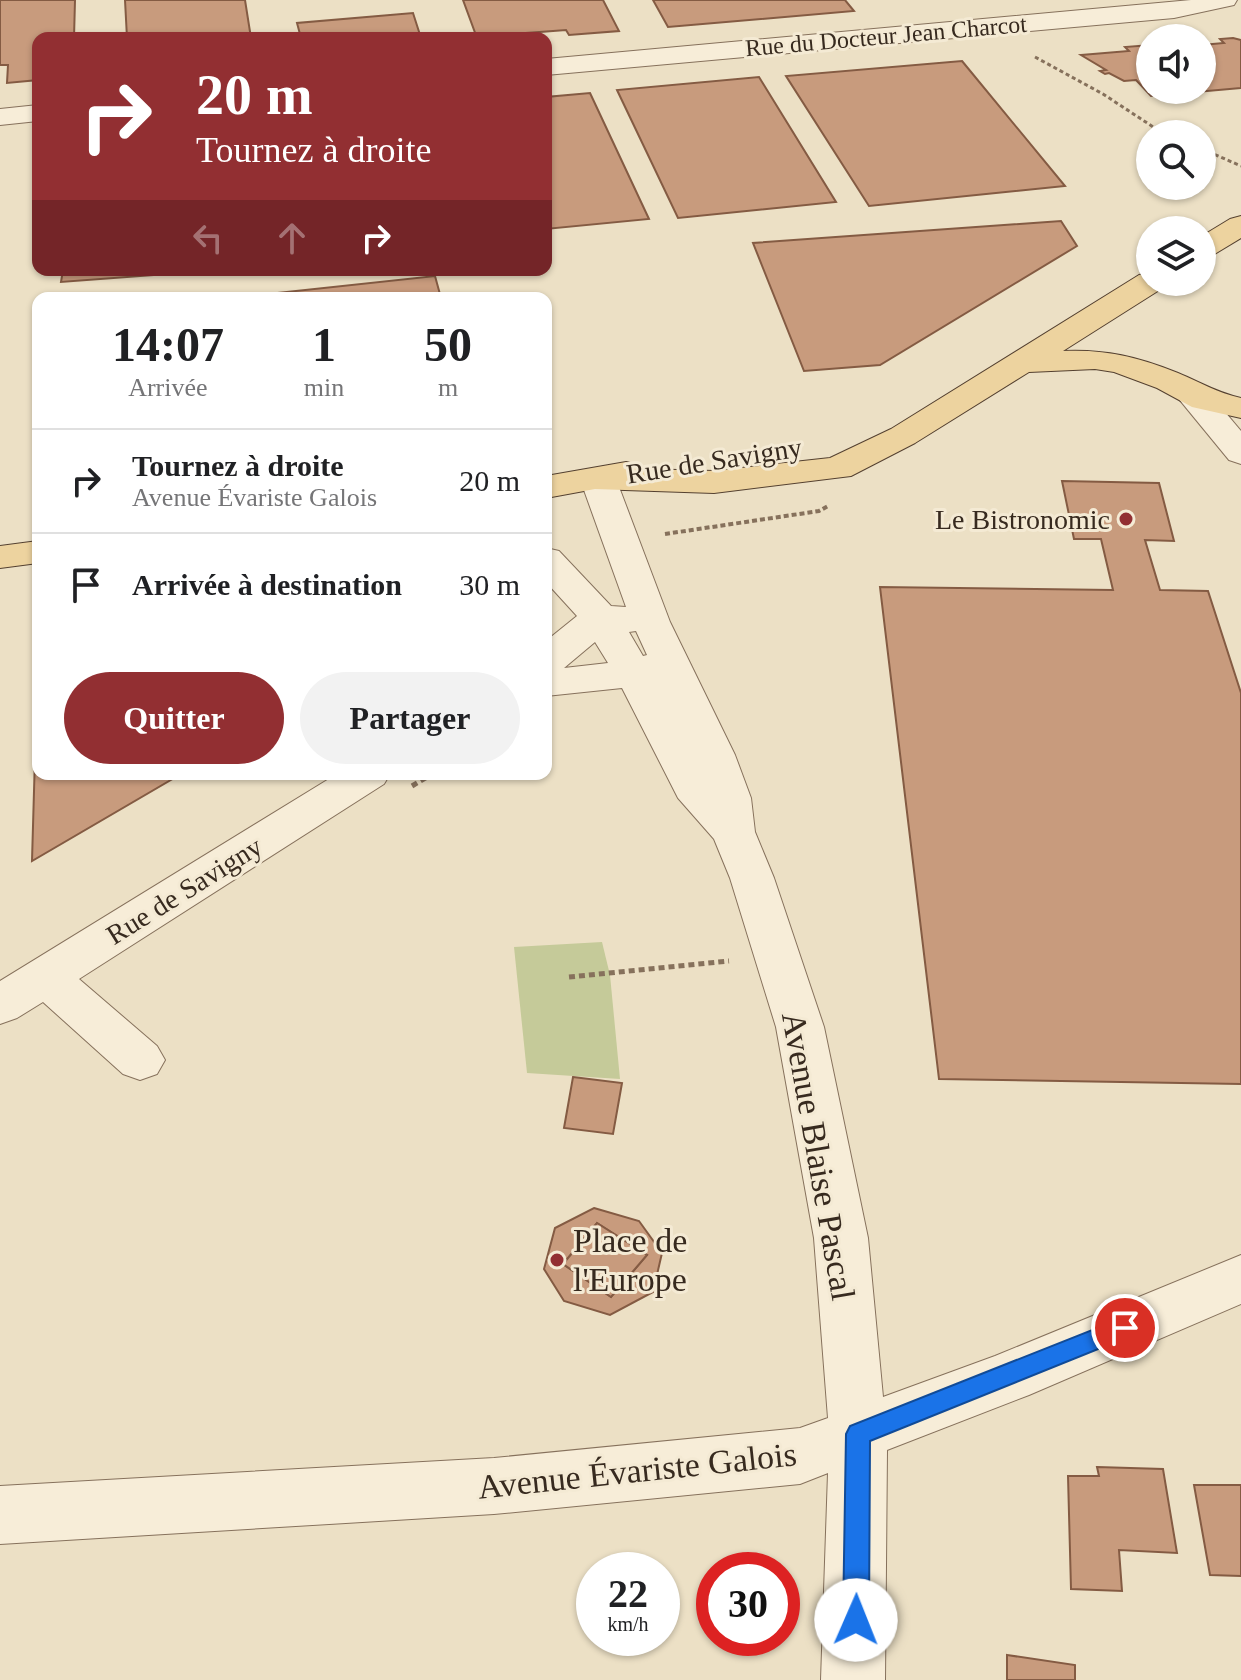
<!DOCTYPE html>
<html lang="fr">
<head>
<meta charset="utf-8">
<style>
	:root { --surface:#fff; --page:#f2f2f2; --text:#202124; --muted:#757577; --line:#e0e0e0; --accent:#922f32 }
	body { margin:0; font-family:"Times New Roman",serif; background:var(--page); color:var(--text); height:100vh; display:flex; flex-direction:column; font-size:30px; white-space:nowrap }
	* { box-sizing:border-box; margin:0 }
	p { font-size:26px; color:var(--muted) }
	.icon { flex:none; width:44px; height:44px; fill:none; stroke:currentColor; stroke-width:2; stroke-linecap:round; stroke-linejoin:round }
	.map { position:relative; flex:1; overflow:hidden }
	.details { position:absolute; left:32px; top:292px; width:520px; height:488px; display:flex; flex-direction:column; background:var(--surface); border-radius:16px; box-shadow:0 2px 6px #0004 }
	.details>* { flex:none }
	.hud { position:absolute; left:32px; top:32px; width:520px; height:244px; border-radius:16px; box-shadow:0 2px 6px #0004; background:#922f32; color:#fff; overflow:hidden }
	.tools { position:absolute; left:1136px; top:24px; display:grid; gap:16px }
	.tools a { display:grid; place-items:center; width:80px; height:80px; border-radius:50%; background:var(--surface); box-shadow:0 2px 6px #0004; font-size:40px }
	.speed { position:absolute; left:576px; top:1552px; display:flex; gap:16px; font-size:40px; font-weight:700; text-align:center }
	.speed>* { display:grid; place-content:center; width:104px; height:104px; border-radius:50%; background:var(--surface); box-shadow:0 2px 6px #0004; line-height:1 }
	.speed small { font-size:20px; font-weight:400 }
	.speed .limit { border:12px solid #d22; background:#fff; color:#111 }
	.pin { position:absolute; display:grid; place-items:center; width:68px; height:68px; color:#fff; margin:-34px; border:4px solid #fff; border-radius:50%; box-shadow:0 2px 8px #0007 }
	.me { position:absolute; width:88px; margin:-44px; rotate:1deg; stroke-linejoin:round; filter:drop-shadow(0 0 6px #0008) }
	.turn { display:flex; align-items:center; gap:28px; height:168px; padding:0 32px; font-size:36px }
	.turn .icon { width:104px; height:104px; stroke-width:2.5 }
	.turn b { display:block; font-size:56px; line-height:68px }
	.lanes { display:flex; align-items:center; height:76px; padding:0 32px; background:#0003; justify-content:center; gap:40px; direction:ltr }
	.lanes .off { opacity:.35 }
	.eta { display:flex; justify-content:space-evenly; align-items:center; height:136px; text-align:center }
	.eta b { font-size:48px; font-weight:700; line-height:56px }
	.cta { display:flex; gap:16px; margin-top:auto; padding:16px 32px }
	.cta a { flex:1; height:92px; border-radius:48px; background:var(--accent); color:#fff; font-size:32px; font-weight:700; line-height:92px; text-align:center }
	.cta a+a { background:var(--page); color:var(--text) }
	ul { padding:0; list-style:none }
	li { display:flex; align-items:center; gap:24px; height:104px; padding:0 32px; border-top:2px solid var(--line) }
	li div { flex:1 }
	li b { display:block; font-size:30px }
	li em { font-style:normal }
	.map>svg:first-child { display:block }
	.green { fill:#c5ca99 }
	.building { fill:#c89b7d; stroke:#845b43; stroke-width:2; fill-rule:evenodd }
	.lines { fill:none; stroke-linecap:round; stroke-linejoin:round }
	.minor-casing { stroke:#86715c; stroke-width:2 }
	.major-casing { stroke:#544030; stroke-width:2 }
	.path-far2 { stroke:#86715c; stroke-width:3; stroke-dasharray:4 3; stroke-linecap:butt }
	.path-far1 { stroke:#86715c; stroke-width:4; stroke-dasharray:5 3; stroke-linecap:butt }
	.path { stroke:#86715c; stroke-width:5; stroke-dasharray:6 4; stroke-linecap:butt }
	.minor { fill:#f7edd8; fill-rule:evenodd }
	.major { fill:#edd39f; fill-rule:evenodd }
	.route { fill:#1a73e8; stroke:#114b97; stroke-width:2 }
	.poi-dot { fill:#922f32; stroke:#f4ead4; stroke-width:3 }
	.labels { text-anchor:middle; stroke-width:6; stroke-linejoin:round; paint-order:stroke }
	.far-street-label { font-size:24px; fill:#372a1f; stroke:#f4ead4 }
	.street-label { font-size:28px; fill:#372a1f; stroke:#f4ead4 }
	.poi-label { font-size:28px; fill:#372a1f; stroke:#f4ead4; text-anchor:end }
	.near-street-label { font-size:34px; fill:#372a1f; stroke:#f4ead4 }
	.near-poi-label { font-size:34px; fill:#372a1f; stroke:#f4ead4; text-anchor:start }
</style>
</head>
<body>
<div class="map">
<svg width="1241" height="1680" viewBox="0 0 1241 1680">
	<rect width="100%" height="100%" fill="#ece0c5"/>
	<!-- green -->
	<polygon class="green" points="602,942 610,975 620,1079 527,1073 514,947"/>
	<!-- building -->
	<g class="building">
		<polygon points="0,0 75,0 74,38 38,38 38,80 7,83 8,65 0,65"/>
		<polygon points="125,0 245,0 251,38 127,38"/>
		<polygon points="463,0 603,0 619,31 569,35 566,30 527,33 529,38 477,38"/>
		<polygon points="653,0 845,0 854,11 668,27"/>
		<polygon points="413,13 421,38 301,38 297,23"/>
		<polygon points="1233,38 1241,40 1241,88 1151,96 1136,80 1124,81 1109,73 1105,74 1100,71 1106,70 1081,55 1129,51 1125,47 1150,45 1150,90 1202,90 1202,45 1224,43 1220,39"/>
		<polygon points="962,61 1065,186 869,206 786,76"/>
		<polygon points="759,77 836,202 678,218 617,90"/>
		<polygon points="590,93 649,219 546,229 546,97"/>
		<polygon points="1061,221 1077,246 880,365 804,371 753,243"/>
		<polygon points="63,270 221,270 61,282"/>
		<polygon points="435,276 441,298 230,298"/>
		<polygon points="1062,481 1159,483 1174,541 1145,540 1160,590 1208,591 1241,693 1241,1084 939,1079 880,587 1113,590 1101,539 1074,539"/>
		<polygon points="38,652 38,774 181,774 32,861"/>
		<polygon points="573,1077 622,1083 613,1134 564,1128"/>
		<path d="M 594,1208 L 639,1221 L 662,1253 L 653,1292 L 610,1315 L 564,1301 L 544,1269 L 555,1228 ZM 597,1223 L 647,1255 L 611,1297 L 563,1264 Z"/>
		<polygon points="597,1223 647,1255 611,1297 563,1264"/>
		<polygon points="1097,1467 1163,1469 1177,1553 1119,1550 1122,1591 1071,1589 1068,1476 1099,1476"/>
		<polygon points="1194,1485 1241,1485 1241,1576 1210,1575"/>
		<polygon points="1007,1655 1075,1665 1075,1680 1007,1680"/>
	</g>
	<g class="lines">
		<!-- minor casing -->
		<g class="minor-casing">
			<g id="minor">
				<polygon points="1191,0 1237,0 1234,5 1174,18 546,75 546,59"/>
				<polygon points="38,105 38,121 0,125 0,109"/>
				<polygon points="1191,383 1203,386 1241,431 1241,464 1229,460 1174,393 1179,386"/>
				<path d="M 598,468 L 611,471 L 616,479 L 670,622 L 735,755 L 751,798 L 755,832 L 774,878 L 824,1027 L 868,1238 L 883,1397 L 995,1356 L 1241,1255 L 1241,1304 L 1029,1395 L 887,1450 L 885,1680 L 821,1680 L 828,1473 L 800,1484 L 494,1514 L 0,1544 L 0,1486 L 494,1458 L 800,1428 L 828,1418 L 814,1238 L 776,1027 L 730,878 L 714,839 L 678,798 L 622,688 L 546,696 L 546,641 L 577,616 L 546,582 L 546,548 L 559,551 L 611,606 L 626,607 L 580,479 L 585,471 ZM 636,631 L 647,655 L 643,656 L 629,632 ZM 595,642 L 608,663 L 564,668 Z"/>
				<polygon points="337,774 390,774 384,784 79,979 157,1046 165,1060 157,1074 140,1080 123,1074 43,1002 17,1018 0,1024 0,981"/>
			</g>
		</g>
		<!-- major casing -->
		<g class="major-casing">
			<g id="major">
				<polygon points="1241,216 1241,238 1213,255 1202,258 1202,236 1230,219"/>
				<path d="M 1150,273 L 1150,282 L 1166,282 L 1161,289 L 1063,351 C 1105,349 1139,357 1178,373 C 1200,382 1217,393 1241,398 L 1241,418 L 1192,407 L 1157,388 L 1114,372 L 1095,369 L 1029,372 L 915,443 L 851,476 L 714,493 L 595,489 L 546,498 L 546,476 L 626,462 L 639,465 L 641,469 L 714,471 L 830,458 L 891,429 L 1139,275 Z"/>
				<polygon points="38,541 38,563 0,568 0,546"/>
			</g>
		</g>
		<!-- path-far2 -->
		<g class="path-far2">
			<polyline points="1035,57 1103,94 1164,134"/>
			<polyline points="1202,149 1241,166"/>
		</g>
		<!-- path-far1 -->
		<polyline class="path-far1" points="665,534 819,511 828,506"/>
		<!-- path -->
		<g class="path">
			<polyline points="412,786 432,774"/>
			<polyline points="569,977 729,961"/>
		</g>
		<!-- minor -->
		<use href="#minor" class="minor"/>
		<!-- major -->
		<use href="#major" class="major"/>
	</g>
	<!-- route -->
	<polygon class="route" points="1125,1317 1133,1320 1136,1328 1133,1335 870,1441 869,1620 865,1629 856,1633 847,1629 843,1620 846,1434 850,1426"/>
	<!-- markers -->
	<g class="poi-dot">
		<circle cx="1126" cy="519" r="8"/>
		<circle cx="557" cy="1260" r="8"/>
	</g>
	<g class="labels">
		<!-- far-street labels -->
		<g class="far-street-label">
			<text transform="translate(886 36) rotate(-5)" y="8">Rue du Docteur Jean Charcot</text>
		</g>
		<!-- street labels -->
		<g class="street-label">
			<text transform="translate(714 460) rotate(-9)" y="10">Rue de Savigny</text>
			<text transform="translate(184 890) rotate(-32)" y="10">Rue de Savigny</text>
		</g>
		<!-- poi labels -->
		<g class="poi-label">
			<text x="1110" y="529">Le Bistronomic</text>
		</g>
		<!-- near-street labels -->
		<g class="near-street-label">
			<text transform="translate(819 1156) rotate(80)" y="12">Avenue Blaise Pascal</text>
			<text transform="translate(637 1470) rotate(-6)" y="12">Avenue Évariste Galois</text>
		</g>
		<!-- near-poi labels -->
		<g class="near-poi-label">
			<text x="573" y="1252">Place de<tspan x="573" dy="39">l'Europe</tspan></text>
		</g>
	</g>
</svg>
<div class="tools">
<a><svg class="icon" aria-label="sound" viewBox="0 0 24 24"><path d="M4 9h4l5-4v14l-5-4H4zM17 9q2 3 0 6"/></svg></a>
<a><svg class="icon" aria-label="search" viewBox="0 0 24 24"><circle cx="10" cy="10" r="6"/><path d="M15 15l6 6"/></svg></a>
<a><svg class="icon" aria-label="layers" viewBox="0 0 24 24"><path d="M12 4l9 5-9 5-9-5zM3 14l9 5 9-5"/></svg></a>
</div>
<div class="speed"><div>22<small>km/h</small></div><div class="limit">30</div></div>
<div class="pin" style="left:1125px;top:1328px;background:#d93025"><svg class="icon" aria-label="arrive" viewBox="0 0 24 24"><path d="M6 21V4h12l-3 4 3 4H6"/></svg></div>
<svg class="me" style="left:856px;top:1620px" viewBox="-20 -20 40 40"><circle r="19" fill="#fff"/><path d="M0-13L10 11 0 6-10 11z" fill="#1a73e8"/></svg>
<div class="hud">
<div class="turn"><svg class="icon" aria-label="right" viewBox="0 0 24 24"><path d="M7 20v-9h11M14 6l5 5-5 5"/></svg><div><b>20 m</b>Tournez à droite</div></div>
<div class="lanes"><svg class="icon off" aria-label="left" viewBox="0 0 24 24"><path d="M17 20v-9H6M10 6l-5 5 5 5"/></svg><svg class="icon off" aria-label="ahead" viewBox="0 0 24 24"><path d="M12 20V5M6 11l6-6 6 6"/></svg><svg class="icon" aria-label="right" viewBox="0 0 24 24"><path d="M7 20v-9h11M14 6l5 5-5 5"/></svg></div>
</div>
<section class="details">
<div class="eta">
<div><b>14:07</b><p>Arrivée</p></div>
<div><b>1</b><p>min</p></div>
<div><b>50</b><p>m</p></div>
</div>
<ul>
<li><svg class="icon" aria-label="right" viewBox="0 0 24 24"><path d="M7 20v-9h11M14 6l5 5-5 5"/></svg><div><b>Tournez à droite</b><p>Avenue Évariste Galois</p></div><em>20 m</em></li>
<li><svg class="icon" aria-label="arrive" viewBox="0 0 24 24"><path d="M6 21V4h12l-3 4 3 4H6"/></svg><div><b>Arrivée à destination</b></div><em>30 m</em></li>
</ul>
<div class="cta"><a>Quitter</a><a>Partager</a></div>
</section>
</div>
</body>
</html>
